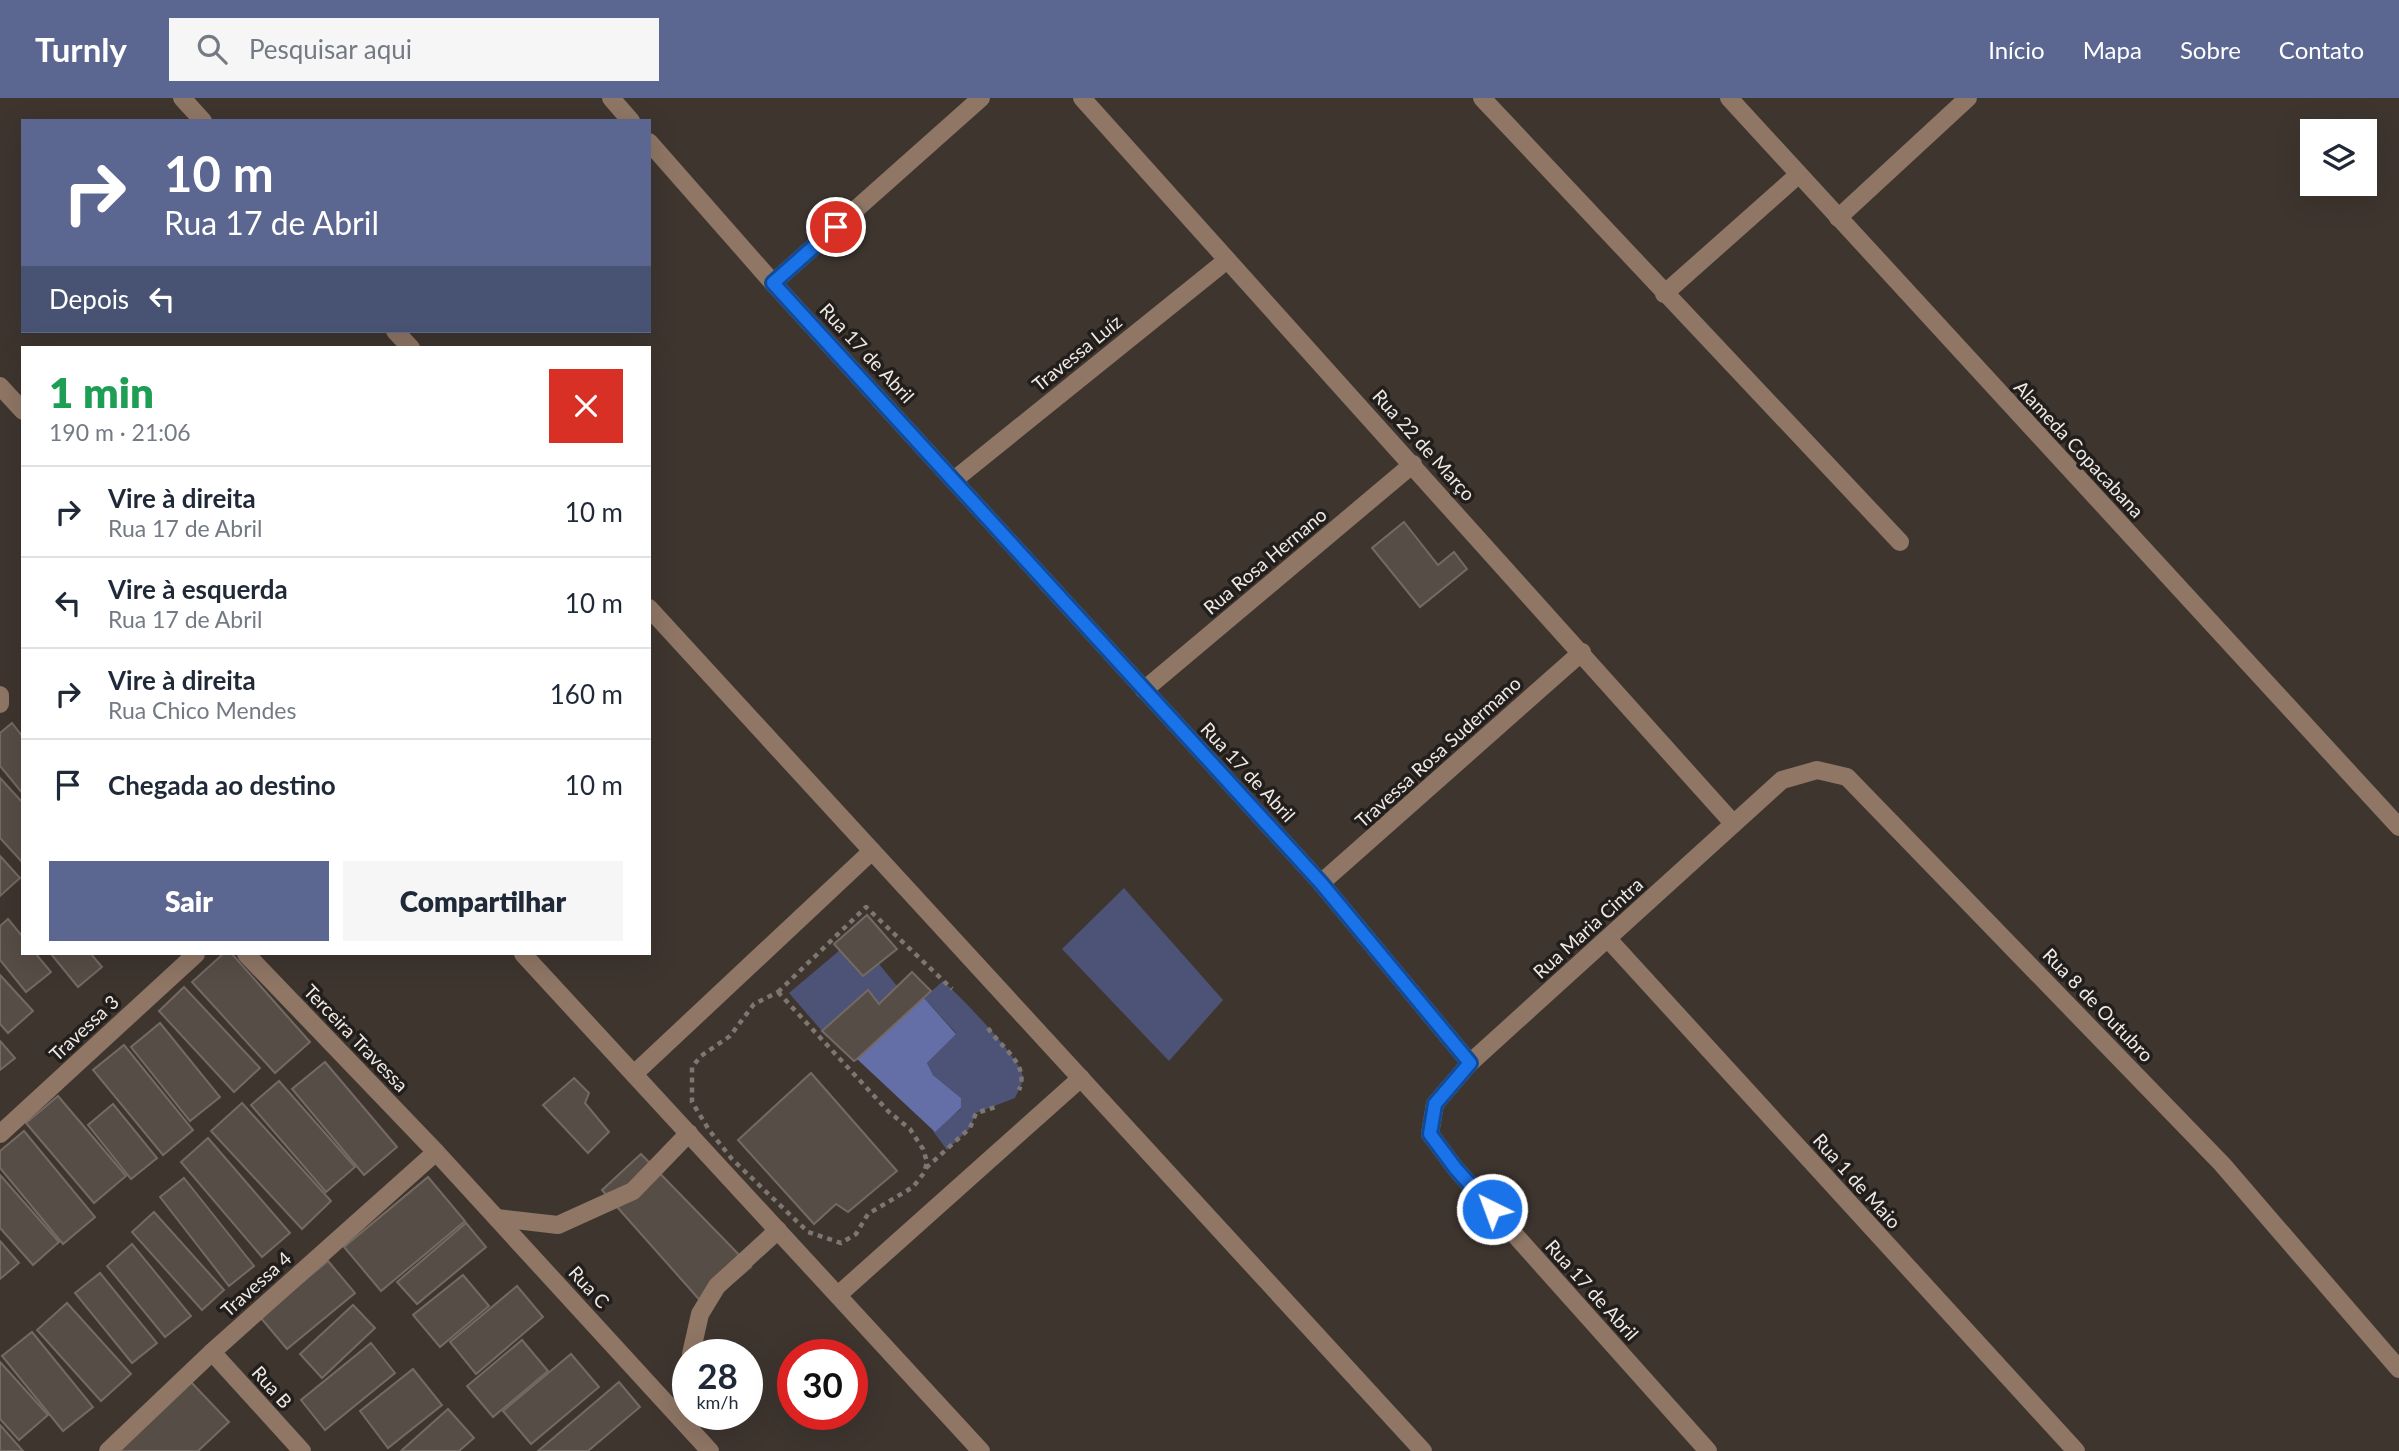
<!DOCTYPE html>
<html lang="pt">
<head>
<meta charset="utf-8">
<style>
	:root { --surface:#fff; --page:#f6f6f7; --text:#1f2937; --muted:#747a83; --line:#e0e1e3; --accent:#5b6790 }
	body { margin:0; font-family:Lato,sans-serif; background:var(--page); color:var(--text); height:100vh; display:flex; flex-direction:column; font-size:26px; white-space:nowrap }
	* { box-sizing:border-box; margin:0 }
	p { font-size:23px; color:var(--muted) }
	.icon { flex:none; width:38px; height:38px; fill:none; stroke:currentColor; stroke-width:2; stroke-linecap:round; stroke-linejoin:round }
	.map { position:relative; flex:1; overflow:hidden }
	.panel { position:absolute; left:21px; top:248px; width:630px; height:609px; display:flex; flex-direction:column; background:var(--surface); border-radius:0px; box-shadow:0 7px 28px #0002 }
	.panel>* { flex:none }
	.hud { position:absolute; left:21px; top:21px; width:630px; height:214px; border-radius:0px; box-shadow:0 7px 28px #0002; background:#5b6790; color:#fff; overflow:hidden }
	.controls { position:absolute; left:2300px; top:21px; display:grid; gap:14px }
	.controls a { display:grid; place-items:center; width:77px; height:77px; border-radius:0px; background:var(--surface); box-shadow:0 7px 28px #0002; font-size:35px }
	.speed { position:absolute; left:672px; top:1241px; display:flex; gap:14px; font-size:35px; font-weight:700; text-align:center }
	.speed>* { display:grid; place-content:center; width:91px; height:91px; border-radius:50%; background:var(--surface); box-shadow:0 7px 28px #0002; line-height:1 }
	.speed small { font-size:18px; font-weight:400 }
	.speed .limit { border:10px solid #d22; background:#fff; color:#111 }
	.pin { position:absolute; display:grid; place-items:center; width:60px; height:60px; color:#fff; margin:-30px; border:4px solid #fff; border-radius:50%; box-shadow:0 2px 7px #0007 }
	.me { position:absolute; width:77px; margin:-38px; rotate:318deg; stroke-linejoin:round; filter:drop-shadow(0 0 5px #0008) }
	.turn { display:flex; align-items:center; gap:24px; height:147px; padding:0 28px; font-size:32px }
	.turn .icon { width:91px; height:91px; stroke-width:2.5 }
	.turn b { display:block; font-size:49px; line-height:60px }
	.then { display:flex; align-items:center; height:66px; padding:0 28px; background:#0003; gap:14px; font-size:26px }
	.round { display:grid; place-items:center; flex:none; width:74px; height:74px; border-radius:0px; background:var(--page) }
	.head { display:flex; align-items:center; justify-content:space-between; height:119px; padding:0 28px }
	h1 { font-size:42px; font-weight:800; line-height:52px; color:#1e9e55 }
	.cta { display:flex; gap:14px; margin-top:auto; padding:14px 28px }
	.cta a { flex:1; height:80px; border-radius:0px; background:var(--accent); color:#fff; font-size:28px; font-weight:800; line-height:80px; text-align:center }
	.cta a+a { background:var(--page); color:var(--text) }
	ul { padding:0; list-style:none }
	li { display:flex; align-items:center; gap:21px; height:91px; padding:0 28px; border-top:2px solid var(--line) }
	li div { flex:1 }
	li b { display:block; font-size:26px }
	li em { font-style:normal }
	header { display:flex; align-items:center; gap:42px; box-sizing:border-box; height:98px; padding:0 35px; background:var(--accent); color:#fff }
	header strong { font-size:33px }
	nav { display:flex; gap:38px; margin-inline-start:auto; font-size:24px }
	.search { width:490px; height:63px; background:var(--page); display:flex; align-items:center; gap:18px; box-sizing:border-box; padding:0 24px; border-radius:0px; color:var(--muted); font-size:26px }
	.map>svg:first-child { display:block }
	.green { fill:#4c5377 }
	.water { fill:#646ea7 }
	.building { fill:#564d46; stroke:#756a63; stroke-width:2 }
	.lines { fill:none; stroke-linecap:round; stroke-linejoin:round }
	.path { stroke:#7e7671; stroke-width:4.5; stroke-dasharray:5 5; stroke-linecap:butt }
	.minor { stroke:#8f7665; stroke-width:18 }
	.route-casing { stroke:#114b97; stroke-width:18 }
	.route { stroke:#1a73e8; stroke-width:12 }
	.labels { text-anchor:middle; stroke-width:7; stroke-linejoin:round; paint-order:stroke }
	.street-label { font-size:19px; fill:#efe9e5; stroke:#221e1b }
</style>
</head>
<body>
<header>
<strong>Turnly</strong>
<div class="search"><svg class="icon" aria-label="search" viewBox="0 0 24 24"><circle cx="10" cy="10" r="6"/><path d="M15 15l6 6"/></svg>Pesquisar aqui</div>
<nav><a>Início</a><a>Mapa</a><a>Sobre</a><a>Contato</a></nav>
</header>
<div class="map">
<svg width="2399" height="1353" viewBox="0 0 2399 1353">
	<rect width="100%" height="100%" fill="#3e352f"/>
	<!-- green -->
	<g class="green">
		<polygon points="1124,790 1223,902 1169,963 1062,851"/>
		<polygon points="840,852 863,878 879,866 897,888 879,906 867,892 822,933 789,895"/>
		<path d="M 943,883 C 959,897 1023,962 1023,980 C 1023,986 1017,995 1015,1000 L 976,1015 L 970,1030 L 947,1052 L 933,1033 L 961,1011 L 961,1000 L 933,977 L 927,965 L 956,935 L 924,900 Z"/>
	</g>
	<!-- water -->
	<polygon class="water" points="924,900 956,936 927,965 933,977 961,1000 961,1010 935,1034 857,961"/>
	<!-- building -->
	<g class="building">
		<polygon points="1404,424 1438,467 1454,454 1467,471 1420,509 1372,450"/>
		<polygon points="12,625 23,639 23,696 0,668 0,635"/>
		<polygon points="0,680 23,705 22,764 0,740"/>
		<polygon points="0,758 20,780 0,798"/>
		<polygon points="867,817 897,851 863,878 834,846"/>
		<polygon points="8,821 23,839 23,856 36,856 51,874 26,894 0,862 0,828"/>
		<polygon points="51,856 91,856 102,869 78,889"/>
		<polygon points="223,856 232,856 310,944 275,975 192,884"/>
		<polygon points="912,874 931,893 857,961 854,963 822,933 868,892 879,906"/>
		<polygon points="0,877 33,913 8,935 0,926"/>
		<polygon points="184,889 260,970 234,994 159,913"/>
		<polygon points="160,925 220,999 190,1023 131,949"/>
		<polygon points="0,943 15,960 0,972"/>
		<polygon points="124,947 193,1032 163,1057 93,972"/>
		<polygon points="325,964 397,1049 364,1077 292,991"/>
		<polygon points="811,975 897,1073 848,1114 836,1106 814,1126 738,1042"/>
		<polygon points="574,980 589,995 585,1005 609,1034 588,1055 543,1007"/>
		<polygon points="279,983 355,1069 326,1094 251,1007"/>
		<polygon points="58,998 126,1078 94,1105 26,1025"/>
		<polygon points="242,1005 331,1103 302,1131 211,1033"/>
		<polygon points="113,1006 157,1060 131,1081 88,1027"/>
		<polygon points="24,1033 95,1119 63,1146 0,1070 0,1053"/>
		<polygon points="208,1040 290,1135 262,1159 181,1064"/>
		<polygon points="641,1056 751,1169 705,1208 602,1092"/>
		<polygon points="0,1077 59,1144 33,1167 0,1130"/>
		<polygon points="428,1079 465,1123 381,1193 344,1149"/>
		<polygon points="184,1080 254,1168 229,1188 160,1099"/>
		<polygon points="154,1114 224,1192 202,1212 132,1134"/>
		<polygon points="466,1125 486,1149 417,1206 397,1184"/>
		<polygon points="0,1143 19,1165 0,1181"/>
		<polygon points="132,1146 191,1218 165,1239 107,1168"/>
		<polygon points="328,1163 355,1195 287,1251 260,1219"/>
		<polygon points="100,1175 157,1245 132,1265 75,1195"/>
		<polygon points="463,1177 489,1208 440,1249 413,1217"/>
		<polygon points="517,1188 543,1219 476,1276 450,1244"/>
		<polygon points="67,1205 131,1276 101,1303 37,1232"/>
		<polygon points="353,1207 375,1230 322,1280 300,1256"/>
		<polygon points="32,1234 93,1309 63,1333 2,1258"/>
		<polygon points="522,1242 548,1273 493,1319 467,1288"/>
		<polygon points="371,1245 395,1275 325,1332 301,1302"/>
		<polygon points="571,1256 599,1289 531,1346 503,1313"/>
		<polygon points="0,1264 48,1317 19,1342 0,1321"/>
		<polygon points="413,1271 442,1307 388,1350 360,1313"/>
		<polygon points="189,1282 229,1324 198,1353 112,1353"/>
		<polygon points="619,1284 640,1309 588,1353 538,1353"/>
		<polygon points="448,1311 474,1340 459,1353 401,1353"/>
		<polygon points="0,1327 23,1353 0,1353"/>
	</g>
	<g class="lines">
		<!-- path -->
		<g class="path">
			<polygon points="778,894 889,1014 910,1031 923,1051 927,1064 924,1075 913,1089 868,1116 856,1136 841,1145 808,1134 732,1061 709,1032 692,1004 692,969 701,958 730,938 754,906"/>
			<polyline points="778,894 866,809 952,891"/>
			<path d="M 988,930 C 1002,951 1030,966 1019,992"/>
			<polyline points="926,1070 970,1030 976,1015 999,1008"/>
		</g>
		<!-- minor -->
		<g class="minor">
			<polyline points="182,0 203,23"/>
			<polyline points="611,0 631,23"/>
			<polyline points="1082,0 1732,724"/>
			<polyline points="1482,0 1900,444"/>
			<polyline points="1729,0 2399,729"/>
			<polyline points="649,44 773,185 1321,785 1470,965"/>
			<polyline points="1838,120 1968,0"/>
			<polyline points="773,185 981,0"/>
			<polyline points="1664,196 1798,77"/>
			<polyline points="395,233 411,250"/>
			<polyline points="0,288 23,313"/>
			<polyline points="954,382 1227,162"/>
			<polyline points="649,510 1423,1353"/>
			<polyline points="1144,592 1413,366"/>
			<polyline points="0,597 0,606"/>
			<polyline points="1321,785 1582,554"/>
			<polyline points="1608,841 2076,1353"/>
			<polyline points="246,856 436,1054 710,1353"/>
			<polyline points="523,856 981,1353"/>
			<polyline points="634,976 872,753"/>
			<polyline points="0,1036 196,856"/>
			<polyline points="497,1120 558,1127 633,1093 689,1035"/>
			<polyline points="838,1197 1081,980"/>
			<polyline points="212,1254 302,1353"/>
			<polyline points="691,1256 700,1216 717,1188 778,1132"/>
			<polyline points="688,1271 688,1282"/>
			<polyline points="108,1353 212,1254 436,1054"/>
			<polyline points="1708,1353 1456,1071 1430,1036 1435,1006 1470,965 1782,682 1817,672 1847,679 2222,1066 2399,1271"/>
		</g>
	</g>
	<g class="lines">
		<!-- route casing -->
		<g class="route-casing">
			<polyline id="route" points="836,129 773,185 1321,785 1470,965 1435,1006 1430,1036 1456,1071 1492,1111"/>
		</g>
		<!-- route -->
		<use href="#route" class="route"/>
	</g>
	<g class="labels">
		<!-- street labels -->
		<g class="street-label">
			<text transform="translate(867 255) rotate(47)" y="7">Rua 17 de Abril</text>
			<text transform="translate(1077 255) rotate(-39)" y="7">Travessa Luíz</text>
			<text transform="translate(1424 347) rotate(48)" y="7">Rua 22 de Março</text>
			<text transform="translate(2079 351) rotate(47)" y="7">Alameda Copacabana</text>
			<text transform="translate(1265 463) rotate(-40)" y="7">Rua Rosa Hernano</text>
			<text transform="translate(1438 654) rotate(-42)" y="7">Travessa Rosa Sudermano</text>
			<text transform="translate(1248 674) rotate(47)" y="7">Rua 17 de Abril</text>
			<text transform="translate(1588 830) rotate(-42)" y="7">Rua Maria Cintra</text>
			<text transform="translate(2098 907) rotate(46)" y="7">Rua 8 de Outubro</text>
			<text transform="translate(84 930) rotate(-43)" y="7">Travessa 3</text>
			<text transform="translate(356 940) rotate(46)" y="7">Terceira Travessa</text>
			<text transform="translate(1857 1083) rotate(48)" y="7">Rua 1 de Maio</text>
			<text transform="translate(256 1186) rotate(-42)" y="7">Travessa 4</text>
			<text transform="translate(589 1189) rotate(47)" y="7">Rua C</text>
			<text transform="translate(1592 1192) rotate(48)" y="7">Rua 17 de Abril</text>
			<text transform="translate(272 1289) rotate(48)" y="7">Rua B</text>
		</g>
	</g>
</svg>
<div class="controls">
<a><svg class="icon" aria-label="layers" viewBox="0 0 24 24"><path d="M12 4l9 5-9 5-9-5zM3 14l9 5 9-5"/></svg></a>
</div>
<div class="speed"><div>28<small>km/h</small></div><div class="limit">30</div></div>
<div class="pin" style="left:836px;top:129px;background:#d93025"><svg class="icon" aria-label="arrive" viewBox="0 0 24 24"><path d="M6 21V4h12l-3 4 3 4H6"/></svg></div>
<svg class="me" style="left:1492px;top:1111px" viewBox="-20 -20 40 40"><circle r="17" fill="#1a73e8" stroke="#fff" stroke-width="3"/><path d="M0-11L8 9 0 5-8 9z" fill="#fff"/></svg>
<div class="hud">
<div class="turn"><svg class="icon" aria-label="right" viewBox="0 0 24 24"><path d="M7 20v-9h11M14 6l5 5-5 5"/></svg><div><b>10 m</b>Rua 17 de Abril</div></div>
<div class="then">Depois<svg class="icon" aria-label="left" viewBox="0 0 24 24"><path d="M17 20v-9H6M10 6l-5 5 5 5"/></svg></div>
</div>
<section class="panel">
<div class="head"><div><h1>1 min</h1><p>190 m · 21:06</p></div><a class="round" style="background:#d93025;color:#fff"><svg class="icon" aria-label="close" viewBox="0 0 24 24"><path d="M6 6l12 12M18 6L6 18"/></svg></a></div>
<ul>
<li><svg class="icon" aria-label="right" viewBox="0 0 24 24"><path d="M7 20v-9h11M14 6l5 5-5 5"/></svg><div><b>Vire à direita</b><p>Rua 17 de Abril</p></div><em>10 m</em></li>
<li><svg class="icon" aria-label="left" viewBox="0 0 24 24"><path d="M17 20v-9H6M10 6l-5 5 5 5"/></svg><div><b>Vire à esquerda</b><p>Rua 17 de Abril</p></div><em>10 m</em></li>
<li><svg class="icon" aria-label="right" viewBox="0 0 24 24"><path d="M7 20v-9h11M14 6l5 5-5 5"/></svg><div><b>Vire à direita</b><p>Rua Chico Mendes</p></div><em>160 m</em></li>
<li><svg class="icon" aria-label="arrive" viewBox="0 0 24 24"><path d="M6 21V4h12l-3 4 3 4H6"/></svg><div><b>Chegada ao destino</b></div><em>10 m</em></li>
</ul>
<div class="cta"><a>Sair</a><a>Compartilhar</a></div>
</section>
</div>
</body>
</html>
